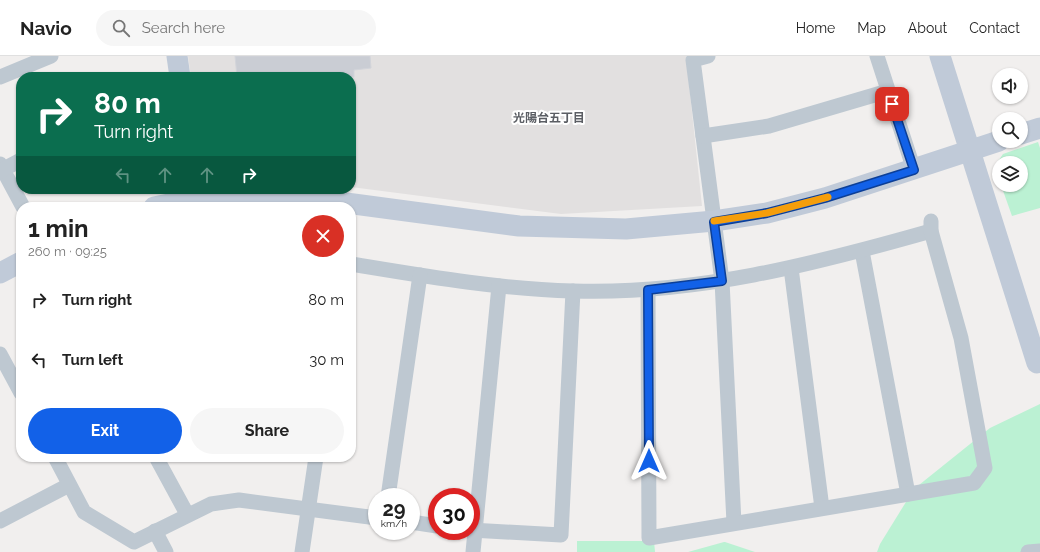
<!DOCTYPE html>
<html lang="en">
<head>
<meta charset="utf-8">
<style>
	:root { --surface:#fff; --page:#f6f6f6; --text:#222; --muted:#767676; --line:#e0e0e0; --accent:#1261e8 }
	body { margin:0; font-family:Raleway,"Noto Sans JP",sans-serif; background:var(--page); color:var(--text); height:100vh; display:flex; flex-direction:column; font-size:15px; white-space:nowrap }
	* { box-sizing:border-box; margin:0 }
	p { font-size:13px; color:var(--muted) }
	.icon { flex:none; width:22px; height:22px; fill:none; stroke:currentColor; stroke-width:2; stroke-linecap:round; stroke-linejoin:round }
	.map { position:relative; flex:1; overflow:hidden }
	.details { position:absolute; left:16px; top:146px; width:340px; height:260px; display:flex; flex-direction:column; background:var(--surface); border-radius:16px; box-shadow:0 1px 3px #0004 }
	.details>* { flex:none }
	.top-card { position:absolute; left:16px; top:16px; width:340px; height:122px; border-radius:16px; box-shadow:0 1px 3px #0004; background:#0b6e4f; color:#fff; overflow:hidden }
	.tools { position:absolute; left:992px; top:12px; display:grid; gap:8px }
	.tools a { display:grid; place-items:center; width:36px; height:36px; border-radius:50%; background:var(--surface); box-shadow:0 1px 3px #0004; font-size:20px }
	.speed { position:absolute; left:368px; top:432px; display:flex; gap:8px; font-size:20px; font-weight:700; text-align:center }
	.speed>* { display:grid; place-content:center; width:52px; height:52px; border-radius:50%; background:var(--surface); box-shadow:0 1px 3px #0004; line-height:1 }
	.speed small { font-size:10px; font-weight:400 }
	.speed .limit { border:6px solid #d22; background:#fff; color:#111 }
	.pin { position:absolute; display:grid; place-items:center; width:34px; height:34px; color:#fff; margin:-17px; border-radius:8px; box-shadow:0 2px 6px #0006 }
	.me { position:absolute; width:44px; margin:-22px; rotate:0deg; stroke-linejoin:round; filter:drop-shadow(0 0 3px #0008) }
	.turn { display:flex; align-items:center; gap:14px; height:84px; padding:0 12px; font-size:18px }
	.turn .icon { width:52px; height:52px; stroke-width:2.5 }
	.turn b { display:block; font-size:28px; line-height:34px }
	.lanes { display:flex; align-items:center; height:38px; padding:0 12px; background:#0003; justify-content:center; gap:20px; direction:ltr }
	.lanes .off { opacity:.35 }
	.round { display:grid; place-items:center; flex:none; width:42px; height:42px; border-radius:21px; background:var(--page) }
	.overview { display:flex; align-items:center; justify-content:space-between; height:68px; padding:0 12px }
	h1 { font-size:24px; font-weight:700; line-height:30px }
	.button { display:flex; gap:8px; margin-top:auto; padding:8px 12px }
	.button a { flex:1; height:46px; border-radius:24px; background:var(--accent); color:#fff; font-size:16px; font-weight:700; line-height:46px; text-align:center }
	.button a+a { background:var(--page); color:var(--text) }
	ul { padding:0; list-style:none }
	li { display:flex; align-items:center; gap:12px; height:60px; padding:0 12px }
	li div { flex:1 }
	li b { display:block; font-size:15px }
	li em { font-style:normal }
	header { display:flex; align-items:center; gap:24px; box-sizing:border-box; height:56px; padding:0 20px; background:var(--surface); border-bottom:1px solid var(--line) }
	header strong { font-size:19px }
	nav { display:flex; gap:22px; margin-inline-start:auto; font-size:14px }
	.search { width:280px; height:36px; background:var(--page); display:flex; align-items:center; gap:10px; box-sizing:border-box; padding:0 14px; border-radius:22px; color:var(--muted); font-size:15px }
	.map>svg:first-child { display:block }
	.education { fill:#e2e0e0 }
	.green { fill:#bbf1d3 }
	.building { fill:#cacdd4; stroke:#d2d4da }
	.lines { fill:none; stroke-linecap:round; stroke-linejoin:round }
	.street { stroke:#bec8d1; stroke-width:15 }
	.secondary { stroke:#c0cad8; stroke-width:21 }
	.route-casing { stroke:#0c3f97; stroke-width:10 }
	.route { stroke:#1261e8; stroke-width:7 }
	.slow { stroke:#f59e0b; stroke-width:7 }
	.labels { text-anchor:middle; stroke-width:4; stroke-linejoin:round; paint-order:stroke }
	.neighbourhood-label { font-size:12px; font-weight:bold; fill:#5b5e64; stroke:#fff }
</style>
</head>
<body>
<header>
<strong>Navio</strong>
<div class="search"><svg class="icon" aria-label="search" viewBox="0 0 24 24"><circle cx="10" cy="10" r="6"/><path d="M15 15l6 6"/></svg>Search here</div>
<nav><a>Home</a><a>Map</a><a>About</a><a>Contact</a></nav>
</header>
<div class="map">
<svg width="1040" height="496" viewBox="0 0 1040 496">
	<rect width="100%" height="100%" fill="#f1efee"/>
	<!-- education -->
	<polygon class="education" points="188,0 686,0 702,150 561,158 351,131 351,21 191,21"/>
	<!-- green -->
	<g class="green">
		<polygon points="1038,86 1040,92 1040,152 1012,160 1001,129 1021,129 1021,107 999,107 999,122 995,110 1003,98"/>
		<polygon points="1040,348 1040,496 877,496 880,488 914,433 990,372"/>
		<polygon points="577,485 654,485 655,496 577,496"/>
		<polygon points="725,486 755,496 688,496 724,486"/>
	</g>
	<!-- building -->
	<polygon class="building" points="235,0 370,0 371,12 354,14 354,21 237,21"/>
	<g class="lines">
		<!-- street -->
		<g class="street">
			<polyline points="708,0 693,4 722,225 734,467"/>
			<polyline points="877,0 914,114"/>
			<polyline points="0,21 51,0"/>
			<polyline points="703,80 769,70 888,35"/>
			<polyline points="0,108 23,151"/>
			<polyline points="0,115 21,104"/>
			<polyline points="862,195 908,438"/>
			<path d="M 351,208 C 424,220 498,233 573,235 C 695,239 815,208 931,175"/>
			<polyline points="791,212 822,452"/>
			<polyline points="648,234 649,482 974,427 985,412 961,282 931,175 931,165"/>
			<polyline points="0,298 21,337"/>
			<polyline points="55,401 84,456 134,486 211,448 239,444 377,462"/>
			<polyline points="156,401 187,458"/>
			<polyline points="388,441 420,219"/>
			<polyline points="0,465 69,429"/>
			<polyline points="411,466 437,470"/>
			<polyline points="471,474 561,479 573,235"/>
			<polyline points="155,475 166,496"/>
			<polyline points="302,496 316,401"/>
			<polyline points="473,496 499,230"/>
			<polyline points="1028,496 1040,495"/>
		</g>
		<!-- secondary -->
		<g class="secondary">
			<polyline points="177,0 180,21"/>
			<polyline points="940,0 1037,307"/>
			<polyline points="1021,78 1040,72"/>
			<polyline points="154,151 198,142 279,138 519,170 626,173 714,165 767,157 825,142 999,85"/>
			<polyline points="0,217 21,206"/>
		</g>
	</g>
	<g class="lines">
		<!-- route casing -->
		<g class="route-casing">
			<polyline id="route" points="649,405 648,234 722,225 714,166 767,157 825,142 914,114 892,48"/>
		</g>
		<!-- route -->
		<use href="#route" class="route"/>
		<!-- slow -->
		<polyline class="slow" points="714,165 767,157 828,141"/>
	</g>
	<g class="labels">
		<!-- neighbourhood labels -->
		<g class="neighbourhood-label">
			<text x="549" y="66">光陽台五丁目</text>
		</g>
	</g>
</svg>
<div class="tools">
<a><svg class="icon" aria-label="sound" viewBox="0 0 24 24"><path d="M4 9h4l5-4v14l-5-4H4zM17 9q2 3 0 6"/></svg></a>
<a><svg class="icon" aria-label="search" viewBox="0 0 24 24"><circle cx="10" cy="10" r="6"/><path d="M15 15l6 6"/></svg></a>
<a><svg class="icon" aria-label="layers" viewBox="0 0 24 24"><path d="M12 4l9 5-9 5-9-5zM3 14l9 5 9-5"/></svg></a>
</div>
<div class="speed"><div>29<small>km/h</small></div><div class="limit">30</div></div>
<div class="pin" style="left:892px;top:48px;background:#d93025"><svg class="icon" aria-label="arrive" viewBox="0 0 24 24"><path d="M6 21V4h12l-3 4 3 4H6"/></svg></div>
<svg class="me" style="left:649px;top:405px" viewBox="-20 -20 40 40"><path d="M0-17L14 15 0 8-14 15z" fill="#1261e8" stroke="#fff" stroke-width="4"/></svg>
<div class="top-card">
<div class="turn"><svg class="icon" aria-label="right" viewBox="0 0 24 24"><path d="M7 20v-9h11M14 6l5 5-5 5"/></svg><div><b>80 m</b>Turn right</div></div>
<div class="lanes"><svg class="icon off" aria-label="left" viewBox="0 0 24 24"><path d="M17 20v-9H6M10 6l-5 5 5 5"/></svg><svg class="icon off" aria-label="ahead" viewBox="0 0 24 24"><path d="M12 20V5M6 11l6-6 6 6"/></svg><svg class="icon off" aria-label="ahead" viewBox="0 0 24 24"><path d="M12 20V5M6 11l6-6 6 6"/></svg><svg class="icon" aria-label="right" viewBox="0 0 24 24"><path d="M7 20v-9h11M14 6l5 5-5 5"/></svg></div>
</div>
<section class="details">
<div class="overview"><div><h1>1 min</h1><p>260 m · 09:25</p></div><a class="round" style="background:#d93025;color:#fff"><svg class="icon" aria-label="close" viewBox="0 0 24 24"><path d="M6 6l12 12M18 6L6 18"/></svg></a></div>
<ul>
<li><svg class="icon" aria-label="right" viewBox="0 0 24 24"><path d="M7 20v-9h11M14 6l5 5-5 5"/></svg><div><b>Turn right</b></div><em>80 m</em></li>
<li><svg class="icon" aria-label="left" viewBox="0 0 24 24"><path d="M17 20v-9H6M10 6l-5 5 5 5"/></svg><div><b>Turn left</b></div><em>30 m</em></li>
</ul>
<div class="button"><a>Exit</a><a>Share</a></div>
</section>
</div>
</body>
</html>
